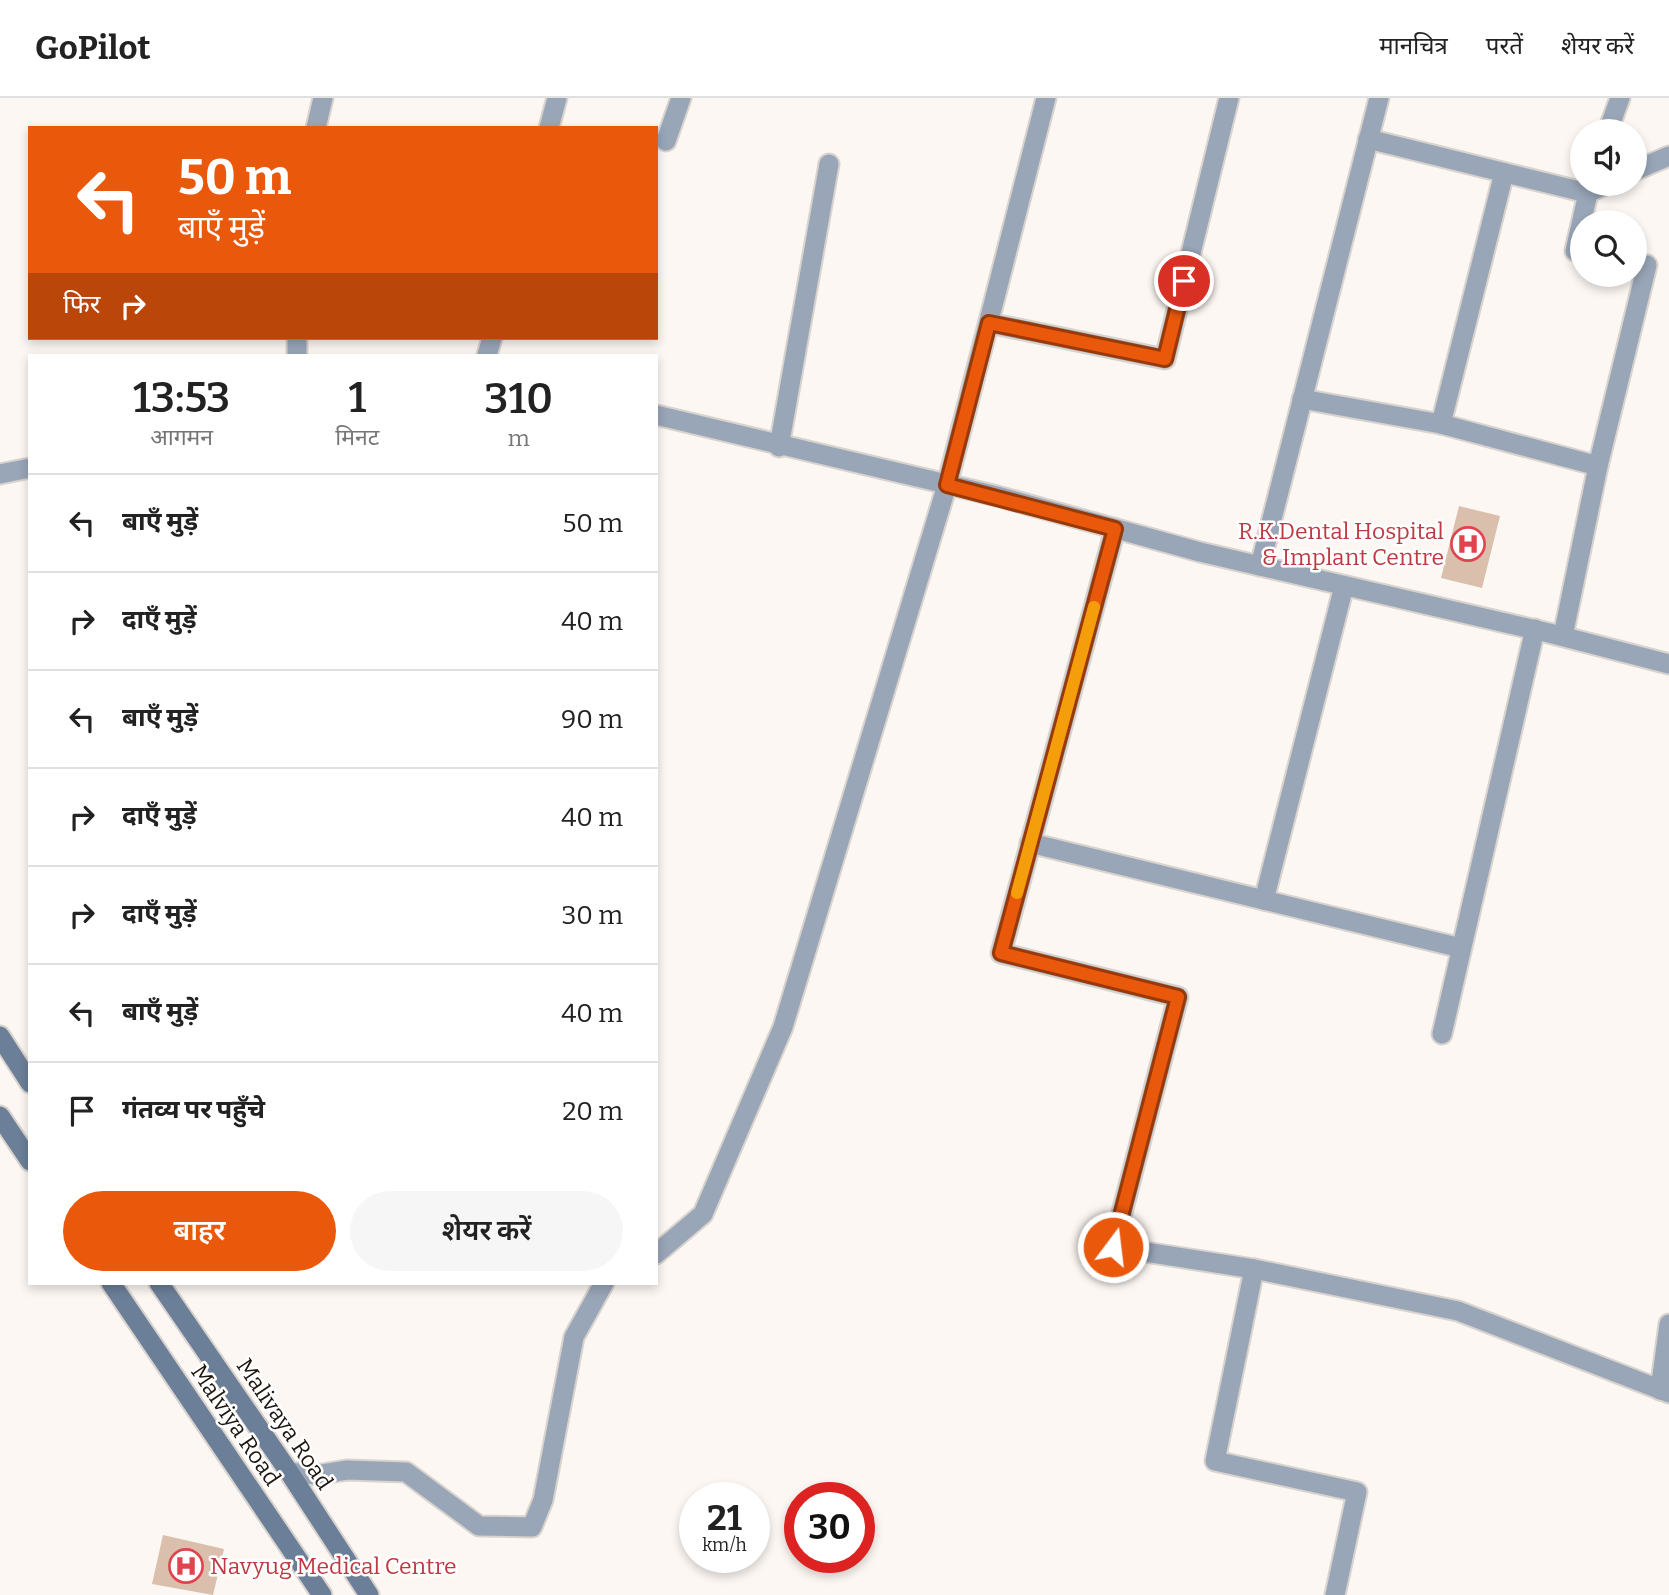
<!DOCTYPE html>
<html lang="hi">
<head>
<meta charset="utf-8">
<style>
	:root { --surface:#fff; --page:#f6f6f6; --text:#222; --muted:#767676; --line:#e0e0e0; --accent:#ea580c }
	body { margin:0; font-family:Bitter,"Noto Sans Devanagari",serif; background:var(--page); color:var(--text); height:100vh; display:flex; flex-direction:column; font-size:26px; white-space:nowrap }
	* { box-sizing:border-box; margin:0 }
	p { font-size:23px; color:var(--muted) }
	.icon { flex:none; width:38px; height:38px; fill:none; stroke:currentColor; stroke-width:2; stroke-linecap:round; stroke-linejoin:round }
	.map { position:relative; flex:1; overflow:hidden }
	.panel { position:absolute; left:28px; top:256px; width:630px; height:931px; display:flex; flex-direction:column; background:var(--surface); border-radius:0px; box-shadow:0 4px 10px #0003 }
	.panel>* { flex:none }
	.top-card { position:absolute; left:28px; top:28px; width:630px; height:214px; border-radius:0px; box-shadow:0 4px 10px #0003; background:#ea580c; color:#fff; overflow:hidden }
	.buttons { position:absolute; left:1570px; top:21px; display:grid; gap:14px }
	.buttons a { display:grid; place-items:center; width:77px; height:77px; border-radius:50%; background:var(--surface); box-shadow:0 4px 10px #0003; font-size:35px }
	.speed { position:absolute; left:679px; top:1384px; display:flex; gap:14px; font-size:35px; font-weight:700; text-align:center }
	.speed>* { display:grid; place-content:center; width:91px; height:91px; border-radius:50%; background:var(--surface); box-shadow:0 4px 10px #0003; line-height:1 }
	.speed small { font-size:18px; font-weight:400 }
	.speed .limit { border:10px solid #d22; background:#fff; color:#111 }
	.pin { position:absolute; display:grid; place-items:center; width:60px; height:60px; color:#fff; margin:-30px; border:4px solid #fff; border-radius:50%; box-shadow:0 2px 7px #0007 }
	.me { position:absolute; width:77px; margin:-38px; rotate:15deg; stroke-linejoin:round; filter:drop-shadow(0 0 5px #0008) }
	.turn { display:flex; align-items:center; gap:24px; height:147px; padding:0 35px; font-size:32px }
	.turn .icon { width:91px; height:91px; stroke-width:2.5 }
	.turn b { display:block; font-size:49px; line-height:60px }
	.then { display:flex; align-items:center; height:66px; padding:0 35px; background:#0003; gap:14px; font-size:26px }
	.eta { display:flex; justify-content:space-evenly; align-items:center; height:119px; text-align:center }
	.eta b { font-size:42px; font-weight:600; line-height:49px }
	.button { display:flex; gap:14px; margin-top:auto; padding:14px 35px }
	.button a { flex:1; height:80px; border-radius:42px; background:var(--accent); color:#fff; font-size:28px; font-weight:600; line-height:80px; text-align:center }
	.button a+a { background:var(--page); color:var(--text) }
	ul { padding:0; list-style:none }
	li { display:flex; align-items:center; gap:21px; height:98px; padding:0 35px; border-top:2px solid var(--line) }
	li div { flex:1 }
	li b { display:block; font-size:26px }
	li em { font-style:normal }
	header { display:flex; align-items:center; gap:42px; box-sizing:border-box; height:98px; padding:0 35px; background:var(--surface); border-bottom:2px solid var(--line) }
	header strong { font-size:33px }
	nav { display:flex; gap:38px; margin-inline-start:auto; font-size:24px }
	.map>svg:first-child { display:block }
	.building { fill:#dabfac }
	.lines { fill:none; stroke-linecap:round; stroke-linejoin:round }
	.minor-casing { stroke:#d9d3ce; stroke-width:23 }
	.secondary-casing { stroke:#d9d3ce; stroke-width:23 }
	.minor { stroke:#99a6b8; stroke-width:19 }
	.secondary { stroke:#6b7f98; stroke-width:19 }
	.route-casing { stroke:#983908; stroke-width:18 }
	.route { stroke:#ea580c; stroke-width:12 }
	.slow { stroke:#f59e0b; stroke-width:12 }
	.labels { text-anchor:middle; stroke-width:5; stroke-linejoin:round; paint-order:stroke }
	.health-label { font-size:23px; fill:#be3a42; stroke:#fff; text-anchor:end }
	.street-label { font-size:23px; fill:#1e150e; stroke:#fff }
</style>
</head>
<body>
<header>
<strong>GoPilot</strong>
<nav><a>मानचित्र</a><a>परतें</a><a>शेयर करें</a></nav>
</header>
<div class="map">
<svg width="1669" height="1497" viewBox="0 0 1669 1497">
	<rect width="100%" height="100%" fill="#fdf7f3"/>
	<!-- building -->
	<g class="building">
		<polygon points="1459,408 1500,418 1482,490 1441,480"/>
		<polygon points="163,1437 224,1451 213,1497 152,1486"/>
	</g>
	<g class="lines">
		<!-- minor casing -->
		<g class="minor-casing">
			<g id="minor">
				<polyline points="316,30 323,0"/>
				<polyline points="549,30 557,0"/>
				<polyline points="1608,33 1620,0"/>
				<polyline points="1368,41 1587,95 1607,86"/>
				<polyline points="666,43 681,0"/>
				<polyline points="1634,73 1669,58"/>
				<polyline points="1575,153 1590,86"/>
				<polyline points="989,225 1165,261 1229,0"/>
				<polyline points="297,257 297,240"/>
				<polyline points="487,257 492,240"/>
				<polyline points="1302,301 1441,326 1598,368"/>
				<polyline points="656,317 997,398 1200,454 1549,535 1669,566"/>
				<polyline points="1441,326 1504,75"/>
				<polyline points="779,349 829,66"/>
				<polyline points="0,376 30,370"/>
				<polyline points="1115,431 1001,855 1178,899 1113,1149 1254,1171 1215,1363 1357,1394 1335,1497"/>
				<polyline points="1260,468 1379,0"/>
				<polyline points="1563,538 1598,368 1647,167"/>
				<polyline points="1030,745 1461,850"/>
				<polyline points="1264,802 1344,488"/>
				<polyline points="1442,936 1535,531"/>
				<polyline points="656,1156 703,1116 783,929 947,387 1046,0"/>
				<polyline points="1254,1171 1458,1213 1669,1295"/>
				<polyline points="1660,1292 1669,1226"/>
				<polyline points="289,1374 316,1377 347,1372 406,1374 479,1428 532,1429 543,1402 574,1239 604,1185"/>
			</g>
		</g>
		<!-- secondary casing -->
		<g class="secondary-casing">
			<g id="secondary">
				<polyline points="0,938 30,985"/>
				<polyline points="0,1018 30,1063"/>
				<polyline points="111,1185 322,1497"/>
				<polyline points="159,1185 289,1374 369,1497"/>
			</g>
		</g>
		<!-- minor -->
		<use href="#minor" class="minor"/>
		<!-- secondary -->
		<use href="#secondary" class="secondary"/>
	</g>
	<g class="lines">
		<!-- route casing -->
		<g class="route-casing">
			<polyline id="route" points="1113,1149 1178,899 1001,855 1115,431 947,387 989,225 1165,261 1184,183"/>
		</g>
		<!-- route -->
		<use href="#route" class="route"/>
		<!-- slow -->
		<polyline class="slow" points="1017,795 1094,509"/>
	</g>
	<!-- icons -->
	<defs>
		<g id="hospital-ring" transform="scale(1.75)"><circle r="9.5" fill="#fff" stroke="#e0444e" stroke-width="1.5"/><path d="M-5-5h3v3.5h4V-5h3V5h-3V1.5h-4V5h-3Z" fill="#e0444e"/></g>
	</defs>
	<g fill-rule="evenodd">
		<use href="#hospital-ring" x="1468" y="446"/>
		<use href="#hospital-ring" x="186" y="1468"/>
	</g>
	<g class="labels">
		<!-- health labels -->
		<g class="health-label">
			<text x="1444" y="441">R.K.Dental Hospital<tspan x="1444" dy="26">&amp; Implant Centre</tspan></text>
			<text x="210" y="1476" text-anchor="start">Navyug Medical Centre</text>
		</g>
		<!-- street labels -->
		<g class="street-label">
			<text transform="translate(285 1326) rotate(56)" y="8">Malivaya Road</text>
			<text transform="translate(236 1327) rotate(56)" y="8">Malviya Road</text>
		</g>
	</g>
</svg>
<div class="buttons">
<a><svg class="icon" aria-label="sound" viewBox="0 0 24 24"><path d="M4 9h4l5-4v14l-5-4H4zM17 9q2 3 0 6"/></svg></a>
<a><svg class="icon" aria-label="search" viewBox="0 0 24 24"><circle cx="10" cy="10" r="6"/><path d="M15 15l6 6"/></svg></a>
</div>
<div class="speed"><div>21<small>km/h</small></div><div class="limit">30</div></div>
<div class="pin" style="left:1184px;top:183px;background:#d93025"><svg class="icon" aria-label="arrive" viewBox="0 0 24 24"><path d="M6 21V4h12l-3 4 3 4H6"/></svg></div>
<svg class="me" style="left:1113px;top:1149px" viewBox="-20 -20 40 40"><circle r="17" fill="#ea580c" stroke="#fff" stroke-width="3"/><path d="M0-11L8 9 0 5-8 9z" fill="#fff"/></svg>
<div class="top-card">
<div class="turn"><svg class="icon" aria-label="left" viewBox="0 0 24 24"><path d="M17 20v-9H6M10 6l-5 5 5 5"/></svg><div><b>50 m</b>बाएँ मुड़ें</div></div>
<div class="then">फिर<svg class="icon" aria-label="right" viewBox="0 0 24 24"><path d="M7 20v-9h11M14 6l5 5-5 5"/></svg></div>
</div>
<section class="panel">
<div class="eta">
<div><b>13:53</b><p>आगमन</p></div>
<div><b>1</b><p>मिनट</p></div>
<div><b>310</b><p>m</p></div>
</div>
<ul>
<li><svg class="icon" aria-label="left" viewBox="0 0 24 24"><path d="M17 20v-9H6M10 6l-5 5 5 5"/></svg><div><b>बाएँ मुड़ें</b></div><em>50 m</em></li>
<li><svg class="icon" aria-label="right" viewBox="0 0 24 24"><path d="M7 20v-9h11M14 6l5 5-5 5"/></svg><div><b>दाएँ मुड़ें</b></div><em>40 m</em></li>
<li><svg class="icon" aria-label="left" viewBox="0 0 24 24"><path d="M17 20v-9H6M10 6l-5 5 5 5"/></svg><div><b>बाएँ मुड़ें</b></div><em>90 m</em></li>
<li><svg class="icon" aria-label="right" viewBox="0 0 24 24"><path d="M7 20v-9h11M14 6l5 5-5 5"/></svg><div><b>दाएँ मुड़ें</b></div><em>40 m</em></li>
<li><svg class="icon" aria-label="right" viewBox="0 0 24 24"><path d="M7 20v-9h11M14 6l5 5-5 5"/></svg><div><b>दाएँ मुड़ें</b></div><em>30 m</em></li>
<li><svg class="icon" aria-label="left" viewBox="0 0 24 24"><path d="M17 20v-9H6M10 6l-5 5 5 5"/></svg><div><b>बाएँ मुड़ें</b></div><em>40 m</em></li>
<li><svg class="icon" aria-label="arrive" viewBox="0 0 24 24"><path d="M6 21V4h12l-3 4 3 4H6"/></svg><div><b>गंतव्य पर पहुँचे</b></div><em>20 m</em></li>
</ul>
<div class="button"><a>बाहर</a><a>शेयर करें</a></div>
</section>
</div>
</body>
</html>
